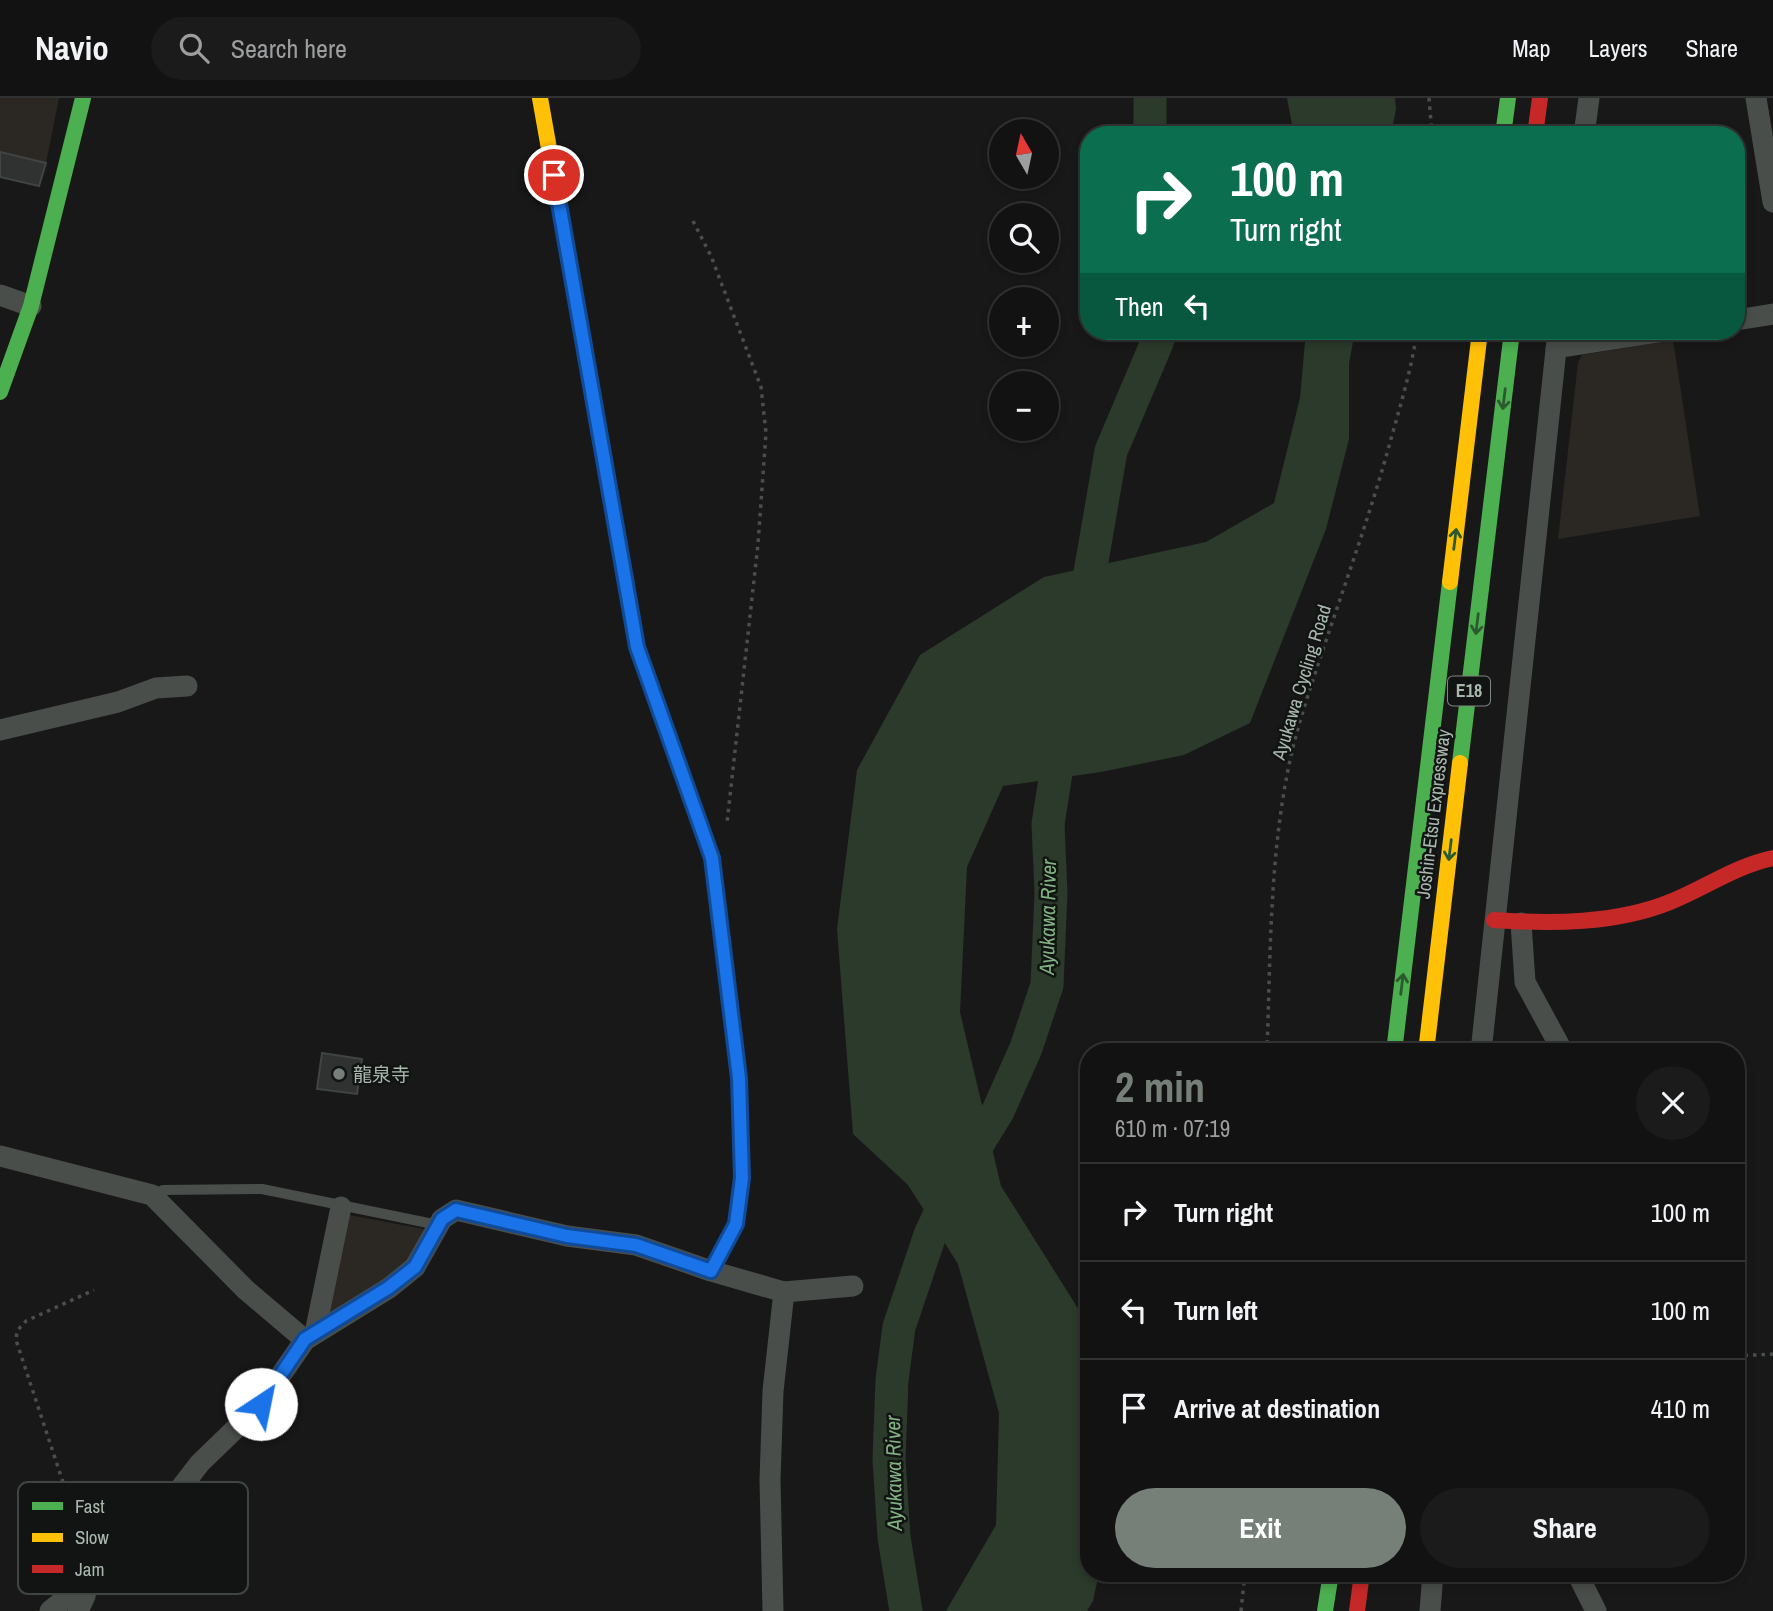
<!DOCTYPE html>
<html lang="en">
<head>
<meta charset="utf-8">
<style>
	:root { --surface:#121212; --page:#1b1b1b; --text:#f1f3f6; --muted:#9c9e9f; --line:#313232; --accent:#768079 }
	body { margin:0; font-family:"Archivo Narrow","Noto Sans JP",sans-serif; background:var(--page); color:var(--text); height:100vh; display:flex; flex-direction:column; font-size:26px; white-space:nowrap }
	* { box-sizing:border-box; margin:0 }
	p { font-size:23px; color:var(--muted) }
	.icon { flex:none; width:38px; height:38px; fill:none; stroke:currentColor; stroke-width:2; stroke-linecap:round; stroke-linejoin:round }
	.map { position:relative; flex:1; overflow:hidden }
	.sheet { position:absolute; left:1080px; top:945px; width:665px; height:539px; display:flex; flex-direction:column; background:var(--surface); border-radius:28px; box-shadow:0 4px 10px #0003,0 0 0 2px var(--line) }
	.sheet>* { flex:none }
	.guide { position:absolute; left:1080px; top:28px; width:665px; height:214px; border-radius:28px; box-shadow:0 4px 10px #0003,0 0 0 2px var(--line); background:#0b6e4f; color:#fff; overflow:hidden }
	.needle { width:46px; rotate:351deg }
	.fabs { position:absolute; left:989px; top:21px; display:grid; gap:14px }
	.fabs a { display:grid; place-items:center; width:70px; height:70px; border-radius:50%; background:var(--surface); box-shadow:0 4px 10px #0003,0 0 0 2px var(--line); font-size:35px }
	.pin { position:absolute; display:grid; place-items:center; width:60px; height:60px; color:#fff; margin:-30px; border:4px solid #fff; border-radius:50%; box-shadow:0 2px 7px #0007 }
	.me { position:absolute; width:77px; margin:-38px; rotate:34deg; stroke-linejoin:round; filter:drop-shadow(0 0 5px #0008) }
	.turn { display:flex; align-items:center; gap:24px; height:147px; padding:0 35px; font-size:32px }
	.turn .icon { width:91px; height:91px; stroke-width:2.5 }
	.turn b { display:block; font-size:49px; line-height:60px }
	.then { display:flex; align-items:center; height:66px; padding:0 35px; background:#0003; gap:14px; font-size:26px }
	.round { display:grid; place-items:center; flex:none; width:74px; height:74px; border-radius:37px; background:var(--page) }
	.head { display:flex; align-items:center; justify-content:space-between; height:119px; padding:0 35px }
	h1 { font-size:42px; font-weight:700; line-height:52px; color:var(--accent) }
	.action { display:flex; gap:14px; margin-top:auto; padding:14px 35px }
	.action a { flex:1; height:80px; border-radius:42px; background:var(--accent); color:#fff; font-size:28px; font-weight:700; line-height:80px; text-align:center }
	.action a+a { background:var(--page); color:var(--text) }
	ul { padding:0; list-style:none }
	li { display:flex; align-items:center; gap:21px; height:98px; padding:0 35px; border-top:2px solid var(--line) }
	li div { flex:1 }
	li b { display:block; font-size:26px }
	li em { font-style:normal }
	header { display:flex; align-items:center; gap:42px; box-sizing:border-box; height:98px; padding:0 35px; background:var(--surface); border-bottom:2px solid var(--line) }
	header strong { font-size:33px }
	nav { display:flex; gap:38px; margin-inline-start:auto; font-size:24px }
	.search { width:490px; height:63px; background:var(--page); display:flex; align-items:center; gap:18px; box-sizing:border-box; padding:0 24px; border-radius:38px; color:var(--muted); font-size:26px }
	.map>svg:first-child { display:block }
	.green { fill:#2b2823 }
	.water { fill:#2b3a2b }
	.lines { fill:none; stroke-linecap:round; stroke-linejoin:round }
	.river { stroke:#2b3a2b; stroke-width:33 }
	.building { fill:#303231; stroke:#404442; stroke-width:2 }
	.path { stroke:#4b4f4c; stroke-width:3.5; stroke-dasharray:3.5 5; stroke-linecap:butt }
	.lane { stroke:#4a4e4b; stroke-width:10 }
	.street { stroke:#4a4e4b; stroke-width:21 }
	.fast { stroke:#4caf50; stroke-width:16 }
	.slow { stroke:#ffc107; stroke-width:16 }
	.jam { stroke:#c62828; stroke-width:16 }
	.oneway { stroke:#2c5a2e }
	.route-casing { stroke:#114b97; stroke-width:18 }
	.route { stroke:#1a73e8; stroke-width:12 }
	.poi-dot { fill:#768079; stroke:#121413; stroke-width:2.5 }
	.labels { text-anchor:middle; stroke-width:5; stroke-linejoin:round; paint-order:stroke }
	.shield { fill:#121413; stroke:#7c877f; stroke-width:2 }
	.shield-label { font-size:18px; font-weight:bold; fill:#a9b8ad }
	.street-label { font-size:19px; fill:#a9b8ad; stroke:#121413 }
	.poi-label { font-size:19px; fill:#a9b8ad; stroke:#121413; text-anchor:start }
	.water-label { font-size:21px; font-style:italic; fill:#81b382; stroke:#121413 }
	.key { fill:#121413; stroke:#3f4541; stroke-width:2 }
	.key-label { font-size:19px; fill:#a9b8ad }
</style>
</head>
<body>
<header>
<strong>Navio</strong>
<div class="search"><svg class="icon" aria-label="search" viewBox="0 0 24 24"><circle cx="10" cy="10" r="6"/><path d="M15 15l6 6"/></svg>Search here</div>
<nav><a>Map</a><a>Layers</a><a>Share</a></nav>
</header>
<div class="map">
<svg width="1773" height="1513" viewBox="0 0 1773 1513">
	<rect width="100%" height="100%" fill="#181818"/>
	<!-- green -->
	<g class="green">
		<polygon points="0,0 59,0 46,65 0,54"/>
		<polygon points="1673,242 1700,418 1558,441 1578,265 1582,257"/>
		<polygon points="349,1117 424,1131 407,1168 328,1222"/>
	</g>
	<!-- water -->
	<g class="water">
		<polygon points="1287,0 1395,0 1396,11 1391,37 1294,37"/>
		<polygon points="1306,233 1355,233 1349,265 1349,341 1326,431 1250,625 1184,657 1101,674 1003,688 967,769 960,914 1001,1088 1079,1212 1088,1256 1088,1475 1099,1475 1093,1503 1087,1513 946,1513 996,1427 999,1315 958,1166 908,1087 853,1036 837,831 857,672 920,557 1044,479 1206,444 1274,405 1300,300"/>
	</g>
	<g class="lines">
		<!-- river -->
		<g class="river">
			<polyline points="1150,0 1150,37"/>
			<polyline points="1083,515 1111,353 1158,242 1158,233"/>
			<polyline points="906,1513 894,1439 889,1361 892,1282 899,1229 930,1137 956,1081 998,1013 1026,950 1047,887 1051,795 1048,726 1062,637"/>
		</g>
	</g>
	<!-- building -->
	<g class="building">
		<polygon points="0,54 46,65 39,88 0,79"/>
		<polygon points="322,955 362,961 357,996 317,991"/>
	</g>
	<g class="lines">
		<!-- path -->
		<g class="path">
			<polyline points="1429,0 1432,37"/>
			<polyline points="693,123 711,158 761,289 766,335 758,446 727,725"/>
			<path d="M 1267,954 C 1271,844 1269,729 1300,623 C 1329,528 1365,436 1391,341 C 1401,305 1412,269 1417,233"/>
			<polyline points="1736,1258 1773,1256"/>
			<polyline points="87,1457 16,1242 17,1233 26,1223 94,1192"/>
			<polyline points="1241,1513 1245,1475"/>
		</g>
		<!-- lane -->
		<polyline class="lane" points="152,1097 163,1092 262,1091 438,1127"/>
		<!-- street -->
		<g class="street">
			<polyline points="1756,0 1773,104"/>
			<polyline points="1584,37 1589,0"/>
			<polyline points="0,197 31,208"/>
			<polyline points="1736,222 1773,216"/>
			<polyline points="1556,250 1665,233"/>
			<polyline points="0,632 118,604 156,590 187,588"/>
			<polyline points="1521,825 1525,884 1563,954"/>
			<polyline points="1481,954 1558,233"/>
			<polyline points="0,1058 152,1097 246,1192 305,1242"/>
			<polyline points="315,1235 341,1109"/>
			<polyline points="1577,1475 1596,1513"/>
			<polyline points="50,1513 88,1482 128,1437 176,1396 200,1365 261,1306 305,1242 389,1190 415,1169 442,1121 456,1112 567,1138 636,1147 711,1173 784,1194 853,1188"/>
			<polyline points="78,1513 85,1498 88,1482"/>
			<polyline points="773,1513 770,1382 773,1293 784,1194"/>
			<polyline points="1430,1513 1433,1475"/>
		</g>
		<!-- fast -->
		<g class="fast">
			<polyline points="1503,37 1508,0"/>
			<polyline points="0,294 31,208 83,0"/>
			<polyline points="1460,665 1512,233"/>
			<polyline points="1394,954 1450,484"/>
			<polyline points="1325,1513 1331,1475"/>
		</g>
		<!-- slow -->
		<g class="slow">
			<polyline points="540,0 596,315"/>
			<polyline points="1450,484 1480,233"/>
			<polyline points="698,721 712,760 739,980 742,1080 736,1126 711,1173"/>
			<polyline points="1426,954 1460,665"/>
		</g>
		<!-- jam -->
		<g class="jam">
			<polyline points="1535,37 1540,0"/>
			<polyline points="596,315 637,549 698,721"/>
			<path d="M 1494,822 C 1550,826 1616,826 1670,804 C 1705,790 1735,768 1773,760"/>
			<polyline points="1357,1513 1362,1475"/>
		</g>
	</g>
	<!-- one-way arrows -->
	<defs><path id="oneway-shaft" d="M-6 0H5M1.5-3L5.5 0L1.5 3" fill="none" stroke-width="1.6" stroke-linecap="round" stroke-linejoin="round" transform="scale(1.75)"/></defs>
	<g class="oneway">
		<use href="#oneway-shaft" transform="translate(1504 301) rotate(97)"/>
		<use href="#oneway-shaft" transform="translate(1455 441) rotate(-83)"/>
		<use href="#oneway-shaft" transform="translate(1477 526) rotate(97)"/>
		<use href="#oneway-shaft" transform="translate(1450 752) rotate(97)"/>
		<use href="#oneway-shaft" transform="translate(1402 886) rotate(-83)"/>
	</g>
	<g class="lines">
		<!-- route casing -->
		<g class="route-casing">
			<polyline id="route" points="261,1306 305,1241 388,1190 415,1169 442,1121 456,1112 567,1138 636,1147 711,1173 736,1126 742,1080 739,980 712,760 637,549 554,77"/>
		</g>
		<!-- route -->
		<use href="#route" class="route"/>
	</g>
	<!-- markers -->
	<circle class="poi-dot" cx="339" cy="976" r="7"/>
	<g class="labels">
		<!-- shield labels -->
		<rect class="shield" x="1448" y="578.5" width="42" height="29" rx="5"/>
		<g class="shield-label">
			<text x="1469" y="599">E18</text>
		</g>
		<!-- street labels -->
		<g class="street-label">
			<text transform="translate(1301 584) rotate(-73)" y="7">Ayukawa Cycling Road</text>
			<text transform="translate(1433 716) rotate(-83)" y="7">Joshin-Etsu Expressway</text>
		</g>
		<!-- poi labels -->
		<g class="poi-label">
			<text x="353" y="983">龍泉寺</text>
		</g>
		<!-- water labels -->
		<g class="water-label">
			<text transform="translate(1048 819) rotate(-89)" y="7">Ayukawa River</text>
			<text transform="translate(894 1375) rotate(-91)" y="7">Ayukawa River</text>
		</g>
	</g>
	<!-- legend -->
	<rect x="18" y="1384" width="230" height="112" rx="10" class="key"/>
	<rect x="32" y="1404" width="31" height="8" fill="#4caf50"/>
	<rect x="32" y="1435" width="31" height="9" fill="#ffc107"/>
	<rect x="32" y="1467" width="31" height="8" fill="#c62828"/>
	<g class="key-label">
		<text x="75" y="1415">Fast</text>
		<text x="75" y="1446">Slow</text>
		<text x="75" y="1478">Jam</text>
	</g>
</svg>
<div class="fabs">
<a><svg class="needle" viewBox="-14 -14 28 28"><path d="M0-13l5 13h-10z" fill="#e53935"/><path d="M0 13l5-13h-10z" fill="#9c9e9f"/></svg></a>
<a><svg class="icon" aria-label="search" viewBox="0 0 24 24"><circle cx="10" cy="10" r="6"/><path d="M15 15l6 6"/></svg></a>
<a>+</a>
<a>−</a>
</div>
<div class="pin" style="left:554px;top:77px;background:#d93025"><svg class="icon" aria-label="arrive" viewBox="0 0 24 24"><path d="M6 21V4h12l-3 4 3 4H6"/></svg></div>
<svg class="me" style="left:261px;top:1306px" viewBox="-20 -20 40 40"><circle r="19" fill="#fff"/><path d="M0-13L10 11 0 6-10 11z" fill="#1a73e8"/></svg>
<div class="guide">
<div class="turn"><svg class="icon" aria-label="right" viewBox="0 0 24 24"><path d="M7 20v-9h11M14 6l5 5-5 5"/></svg><div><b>100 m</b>Turn right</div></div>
<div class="then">Then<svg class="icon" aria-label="left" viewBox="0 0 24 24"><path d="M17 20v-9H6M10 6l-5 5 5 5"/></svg></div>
</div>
<section class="sheet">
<div class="head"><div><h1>2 min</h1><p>610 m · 07:19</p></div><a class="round"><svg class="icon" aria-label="close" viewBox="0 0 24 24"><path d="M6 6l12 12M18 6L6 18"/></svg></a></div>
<ul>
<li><svg class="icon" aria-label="right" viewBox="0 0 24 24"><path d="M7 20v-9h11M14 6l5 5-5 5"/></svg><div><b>Turn right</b></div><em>100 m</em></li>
<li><svg class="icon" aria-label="left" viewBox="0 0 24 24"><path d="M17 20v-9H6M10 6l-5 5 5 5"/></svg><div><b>Turn left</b></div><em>100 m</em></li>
<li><svg class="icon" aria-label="arrive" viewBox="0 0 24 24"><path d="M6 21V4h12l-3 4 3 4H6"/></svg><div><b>Arrive at destination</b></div><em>410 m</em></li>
</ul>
<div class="action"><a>Exit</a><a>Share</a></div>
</section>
</div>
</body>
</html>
